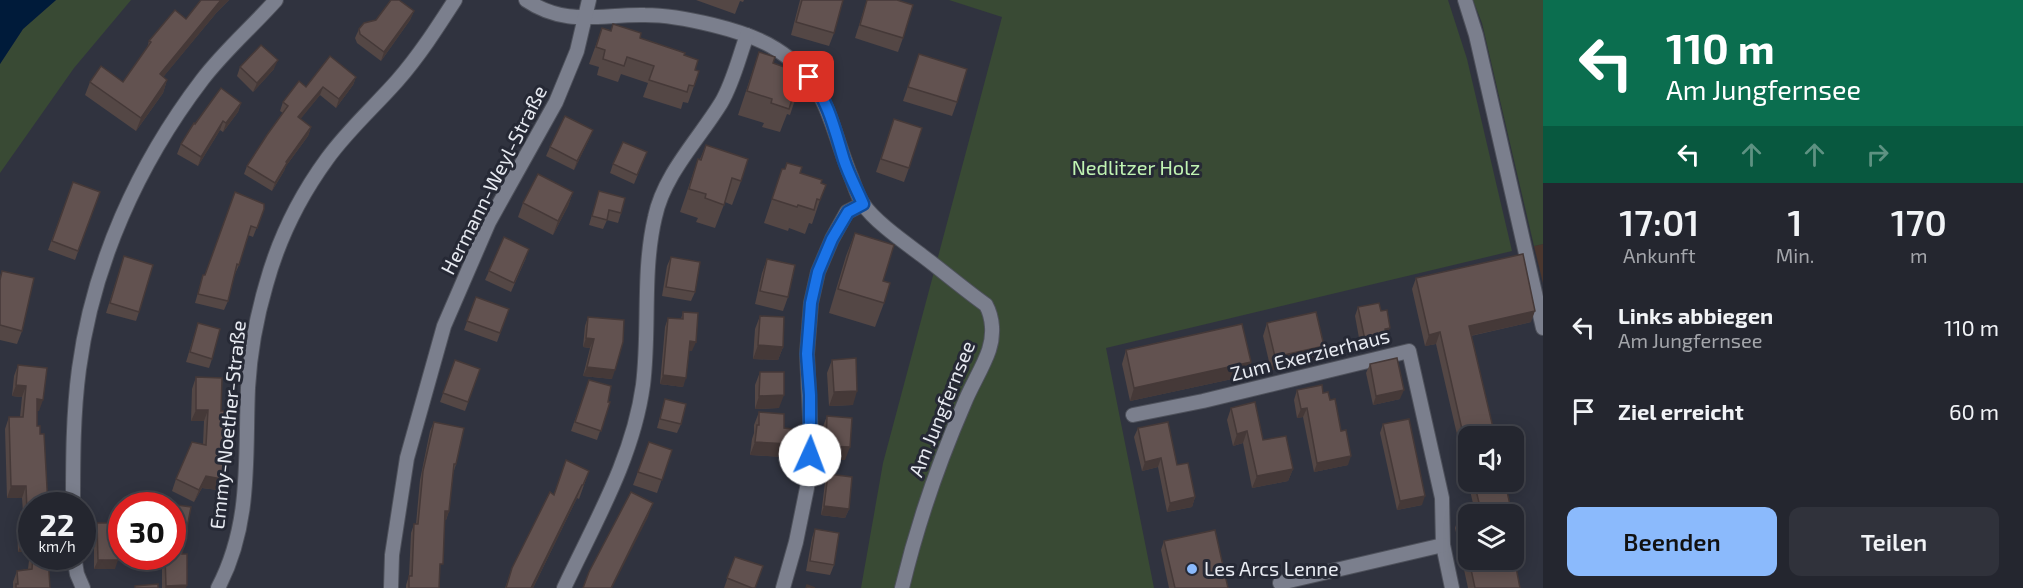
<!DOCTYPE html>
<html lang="de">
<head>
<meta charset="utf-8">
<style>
	:root { --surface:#24262f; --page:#30323b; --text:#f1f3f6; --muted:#a3a5aa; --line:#41434b; --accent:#8bbafc }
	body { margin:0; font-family:"Exo 2",sans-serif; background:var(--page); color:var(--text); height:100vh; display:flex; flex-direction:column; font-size:22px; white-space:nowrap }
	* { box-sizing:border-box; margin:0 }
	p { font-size:20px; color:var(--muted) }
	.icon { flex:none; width:33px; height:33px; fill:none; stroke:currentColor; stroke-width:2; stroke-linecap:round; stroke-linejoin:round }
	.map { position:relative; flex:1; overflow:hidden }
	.details { display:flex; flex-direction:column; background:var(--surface); width:480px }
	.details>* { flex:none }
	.hud { background:#0b6e4f; color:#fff; overflow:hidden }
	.controls { position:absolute; left:1458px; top:426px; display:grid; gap:12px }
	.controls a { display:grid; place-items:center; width:66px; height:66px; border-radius:12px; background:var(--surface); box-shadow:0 3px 15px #0003,0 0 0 2px var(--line); font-size:30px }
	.speed { position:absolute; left:18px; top:492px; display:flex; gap:12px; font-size:30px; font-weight:700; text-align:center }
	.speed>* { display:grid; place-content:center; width:78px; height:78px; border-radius:50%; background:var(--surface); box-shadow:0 3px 15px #0003,0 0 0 2px var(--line); line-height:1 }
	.speed small { font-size:15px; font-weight:400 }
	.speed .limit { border:9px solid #d22; background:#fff; color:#111 }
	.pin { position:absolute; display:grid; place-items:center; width:51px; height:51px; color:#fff; margin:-26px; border-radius:12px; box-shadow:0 3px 9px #0006 }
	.me { position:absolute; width:66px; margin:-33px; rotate:2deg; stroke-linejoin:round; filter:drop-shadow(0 0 4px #0008) }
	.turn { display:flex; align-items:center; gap:21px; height:126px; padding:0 24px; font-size:27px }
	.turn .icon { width:78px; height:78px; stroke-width:2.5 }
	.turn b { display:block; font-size:42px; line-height:51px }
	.lanes { display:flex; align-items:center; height:57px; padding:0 24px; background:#0003; justify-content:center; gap:30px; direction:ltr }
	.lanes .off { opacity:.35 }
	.eta { display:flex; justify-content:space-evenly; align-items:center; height:102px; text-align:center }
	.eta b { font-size:36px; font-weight:600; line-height:42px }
	.action { display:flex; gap:12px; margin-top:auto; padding:12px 24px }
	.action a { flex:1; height:69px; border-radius:12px; background:var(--accent); color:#111; font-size:24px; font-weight:600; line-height:69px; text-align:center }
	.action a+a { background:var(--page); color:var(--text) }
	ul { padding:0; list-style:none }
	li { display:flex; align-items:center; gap:18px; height:84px; padding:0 24px }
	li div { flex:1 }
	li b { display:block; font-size:22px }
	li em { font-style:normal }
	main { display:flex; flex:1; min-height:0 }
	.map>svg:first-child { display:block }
	.commercial { fill:#4a372f }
	.green { fill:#394a34 }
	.water { fill:#001b3a }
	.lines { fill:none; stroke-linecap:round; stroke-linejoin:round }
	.street-casing { stroke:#4e515b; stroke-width:16 }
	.street { stroke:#7b7f8d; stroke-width:14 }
	.wall { fill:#544745 }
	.shaded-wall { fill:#453938 }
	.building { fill:#625250; stroke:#453938; stroke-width:1.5 }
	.route-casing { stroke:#114b97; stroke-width:15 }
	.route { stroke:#1a73e8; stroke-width:10 }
	.poi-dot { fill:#8bbafc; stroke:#262935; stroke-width:2 }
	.labels { text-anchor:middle; stroke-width:6; stroke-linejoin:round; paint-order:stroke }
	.park-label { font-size:20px; fill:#c0f3b3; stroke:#262935 }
	.street-label { font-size:20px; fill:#e7eaf1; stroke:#262935 }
	.poi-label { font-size:20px; fill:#e7eaf1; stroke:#262935; text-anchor:start }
</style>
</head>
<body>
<main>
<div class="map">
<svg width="1543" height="588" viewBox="0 0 1543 588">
	<rect width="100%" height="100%" fill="#30333f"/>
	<!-- commercial -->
	<polygon class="commercial" points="1543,244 1543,283 1534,246"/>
	<!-- green -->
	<g class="green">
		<polygon points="56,0 131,0 74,68 0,173 0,64 23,29"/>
		<polygon points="949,0 1448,0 1467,59 1512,251 1106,348 1154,588 861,588 883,463 1002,17"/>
		<polygon points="1473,0 1543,0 1543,244 1534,246 1482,23"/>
	</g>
	<!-- water -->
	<polygon class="water" points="0,0 56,0 23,29 0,64"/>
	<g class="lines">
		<!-- street casing -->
		<g class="street-casing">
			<g id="street">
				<path d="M 526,0 C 566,27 600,14 645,15 C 679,15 747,30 776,49 C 830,83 829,125 852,179 C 855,187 858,197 863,204 C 875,222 907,244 924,257 C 945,273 965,290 986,305 C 993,318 994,335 989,350 C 983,368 971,386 964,404 C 938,464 917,525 902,588"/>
				<polyline points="1465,0 1476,35 1543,328"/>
				<polyline points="1133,415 1203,401 1409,351 1442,498 1443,545 1452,588"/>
				<path d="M 73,506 C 73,460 73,414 79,369 C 93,264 138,164 202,80 C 224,51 252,27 276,0"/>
				<polyline points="74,556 77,574 83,588"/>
				<polyline points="1280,583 1443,545"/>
				<path d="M 218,588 C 252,523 245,458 248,388 C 250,353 256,319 266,285 C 278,241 300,196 327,159 C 347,131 374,107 397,81 C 419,56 437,28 455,0"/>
				<polyline points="391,588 392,555 407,458 444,326 489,222 556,102 577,51 589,0"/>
				<path d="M 564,588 C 595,522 633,458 643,385 C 650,329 642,272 655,217 C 664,174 699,139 721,103 C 733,83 739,57 747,35"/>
				<polyline points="783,588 796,542 807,488 811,438 807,354 811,303 818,272 832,239 847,212 863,204"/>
			</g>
		</g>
		<!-- street -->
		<use href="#street" class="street"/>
	</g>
	<!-- wall -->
	<g class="wall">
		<polygon points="201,0 229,0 217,12 163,77 167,80 163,93 136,131 85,95 90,82 123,82 147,48 149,41 186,19"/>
		<polygon points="696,0 744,0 743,2 740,1 735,14"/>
		<polygon points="800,0 843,0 834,33 829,46 791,35"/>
		<polygon points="867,0 903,38 898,52 855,38"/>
		<polygon points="414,11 410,20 381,61 357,43 355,38 359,29"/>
		<polygon points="602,28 640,38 684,55 695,70 694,86 688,103 683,102 681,109 643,97 648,83 621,74 618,82 597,75 599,67 589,64"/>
		<polygon points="759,52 773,63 789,72 798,91 790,115 787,114 780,132 762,127 764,123 738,115"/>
		<polygon points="919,54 957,102 952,116 903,101"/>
		<polygon points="240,67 274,69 253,92 237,76"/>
		<polygon points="356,77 353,85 336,108 320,95 300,119 311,127 308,136 286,166 284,171 272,191 244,174 247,166 283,113 280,111 283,102 306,87"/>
		<polygon points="241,103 238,112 223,132 220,130 198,166 177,154 181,144 195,124"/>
		<polygon points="894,119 909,168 904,182 876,172"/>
		<polygon points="593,130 589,139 574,170 546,156 550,147"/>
		<polygon points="706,145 741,181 732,205 725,202 715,228 696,222 698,218 680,212 698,159 700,159"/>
		<polygon points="647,152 634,184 610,173 613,164"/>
		<polygon points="782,169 800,173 821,183 820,200 812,224 809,223 805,234 789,228 788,231 764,223"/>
		<polygon points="73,182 100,192 75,260 48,250"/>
		<polygon points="599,191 621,213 618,223 607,220 603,229 589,225"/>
		<polygon points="573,192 568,206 553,235 518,217 523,203"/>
		<polygon points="264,209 253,237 248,235 239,265 235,274 234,274 228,301 224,310 195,303 203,275 205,275"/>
		<polygon points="855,233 883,281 884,303 875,327 829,313 846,256"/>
		<polygon points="124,256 139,312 136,321 106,313"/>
		<polygon points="671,257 695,292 691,301 662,296 667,266"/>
		<polygon points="526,258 511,292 485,280 489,271"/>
		<polygon points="767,259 788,297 783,311 755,304 762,273"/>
		<polygon points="2,271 22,331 17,344 0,340 0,277"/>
		<polygon points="1416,278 1531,322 1471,336 1468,436 1468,482 1505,482 1512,514 1468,514 1520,588 1468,588 1455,528 1459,516 1475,512 1436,344 1425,346 1412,289"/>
		<polygon points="476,297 509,309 497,342 464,330"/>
		<polygon points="1358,307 1387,337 1386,337 1383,344 1361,349 1355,316"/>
		<polygon points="683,312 692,351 689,351 683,387 660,384 665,327 668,318 681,319"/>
		<polygon points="760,316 783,347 778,360 753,359 755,329"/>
		<polygon points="588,317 612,379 583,376 590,348 583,347 585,326"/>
		<polygon points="198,323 212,359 209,368 186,362"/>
		<polygon points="1267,323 1324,346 1319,360 1271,370 1263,336"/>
		<polygon points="1126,350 1251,362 1246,376 1130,401 1122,364"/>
		<polygon points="455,360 480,369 465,411 440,402"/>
		<polygon points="832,360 853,405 829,406 827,373"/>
		<polygon points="1370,364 1400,399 1373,405 1366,373"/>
		<polygon points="18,365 39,411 37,411 32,506 32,556 54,556 51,565 48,566 50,588 13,588 13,582 17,571 28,569 30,552 18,552 17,524 21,512 23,512 22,498 7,498 5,429 9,417 20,417 22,397 12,396 14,376"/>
		<polygon points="760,372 779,408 755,409 755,385"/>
		<polygon points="196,377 221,411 222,479 218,490 202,488 194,502 172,491 176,479 203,444 204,421 191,421 192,389"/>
		<polygon points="589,380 608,402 610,402 597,440 571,431"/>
		<polygon points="1297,390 1323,393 1348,465 1314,472 1303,417 1297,418 1294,400"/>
		<polygon points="665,399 681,424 677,433 657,428"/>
		<polygon points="1231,408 1293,469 1288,481 1252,488 1243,443 1233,446 1227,420"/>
		<polygon points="759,412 784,428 786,457 750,455 752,439 754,433 754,425"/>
		<polygon points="827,416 845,460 821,459 822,429"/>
		<polygon points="434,422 456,464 453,474 449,511 446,520 445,520 439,572 439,588 406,588 406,585 409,576 411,533 414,524 416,524 420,480 430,431"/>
		<polygon points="1383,424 1422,505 1397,510 1380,433"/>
		<polygon points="1138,428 1177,465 1195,497 1192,507 1167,512 1158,467 1142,471 1134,437"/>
		<polygon points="649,442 672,450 657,493 633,485"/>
		<polygon points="589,471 579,499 577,498 533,588 505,588 512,568 554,494"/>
		<polygon points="828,474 849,509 845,518 821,515 825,483"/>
		<polygon points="97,523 115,569 94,569 94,532"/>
		<polygon points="815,529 834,565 830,575 806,571 812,538"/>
		<polygon points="1164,541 1228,588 1169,588 1161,550"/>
		<polygon points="182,554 186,588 162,588 162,556 172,556"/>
		<polygon points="735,557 755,588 724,588"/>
	</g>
	<!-- shaded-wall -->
	<g class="shaded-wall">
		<polygon points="221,0 229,0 217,12 155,87 160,74"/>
		<polygon points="414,11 410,20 381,61 384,52"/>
		<polygon points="278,60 274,69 253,92 257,83"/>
		<polygon points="356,77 353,85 336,108 339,99"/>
		<polygon points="167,80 163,93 136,131 141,118"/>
		<polygon points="323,87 320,95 295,126 298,117"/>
		<polygon points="241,103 238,112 223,132 226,123"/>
		<polygon points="223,121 220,130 198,166 201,157"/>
		<polygon points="311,127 308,136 286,166 284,171 272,191 275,183 286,162"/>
		<polygon points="593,130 589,139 574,170 577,161"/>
		<polygon points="573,192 568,206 553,235 558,221"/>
		<polygon points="1535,311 1531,322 1465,337 1469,326"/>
		<polygon points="1390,328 1383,344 1361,349 1365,340 1385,329"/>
		<polygon points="1440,332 1436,344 1425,346 1429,335"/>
		<polygon points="586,338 594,339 590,348 583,347"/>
		<polygon points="690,341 696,342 692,351 687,351"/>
		<polygon points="758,345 783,347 778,360 753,359"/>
		<polygon points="1324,346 1319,360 1271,370 1275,357"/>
		<polygon points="1251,362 1246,376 1130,401 1134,388"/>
		<polygon points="587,367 615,370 612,379 583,376"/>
		<polygon points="663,375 686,378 683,387 660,384"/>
		<polygon points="16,385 26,386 22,397 12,396"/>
		<polygon points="1404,390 1400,399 1373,405 1376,396"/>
		<polygon points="857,391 853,405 829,406 834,392"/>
		<polygon points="784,395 779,408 755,409 759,396"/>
		<polygon points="37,399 43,400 39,411 33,410"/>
		<polygon points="1307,408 1303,417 1297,418 1301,409"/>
		<polygon points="196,410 208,410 204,421 191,421"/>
		<polygon points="1247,431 1243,443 1233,446 1237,434"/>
		<polygon points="755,442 790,444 786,457 750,455"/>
		<polygon points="826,446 850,447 845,460 821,459"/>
		<polygon points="1351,456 1348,465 1314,472 1317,463"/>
		<polygon points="1161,458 1158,467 1142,471 1145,462"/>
		<polygon points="1293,469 1288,481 1252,488 1257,476"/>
		<polygon points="206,476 222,479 218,490 202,488 194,502 199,490"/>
		<polygon points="582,485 577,498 533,588 531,588"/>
		<polygon points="11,486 26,486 22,498 7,498"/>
		<polygon points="1425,496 1422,505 1397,510 1400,501"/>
		<polygon points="1195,497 1192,507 1167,512 1170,503"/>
		<polygon points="653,503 648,517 612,588 611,588"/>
		<polygon points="824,506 849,509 845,518 821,515"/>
		<polygon points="445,511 449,511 446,520 442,520"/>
		<polygon points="22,541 32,541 32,548 30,552 18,552"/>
		<polygon points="47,556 54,556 51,565 44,566"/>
		<polygon points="98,560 118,560 115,569 94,569"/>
		<polygon points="187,585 186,588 165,588 166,586"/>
	</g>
	<!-- building -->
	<g class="building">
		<polygon points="201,0 221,0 160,74 167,80 141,118 90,82 101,66 123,82 151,42 149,41 175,10 186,19"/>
		<polygon points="391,0 399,0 414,11 384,52 360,34 359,29 364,23 376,20"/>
		<polygon points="802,0 843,0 834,33 796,22"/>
		<polygon points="867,0 897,0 913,5 903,38 860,25"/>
		<polygon points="613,24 641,33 640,38 685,53 684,55 698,60 695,70 699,71 694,86 689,85 687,92 649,80 654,66 627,57 624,66 603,59 605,50 596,47 602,28 611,31"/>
		<polygon points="261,45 278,60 257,83 240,67"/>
		<polygon points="759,52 775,57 773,63 790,69 789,72 803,77 798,91 795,90 789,109 771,103 772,99 747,91"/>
		<polygon points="919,54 967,69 957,102 908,87"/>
		<polygon points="330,56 356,77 339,99 323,87 298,117 311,127 286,162 287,163 275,183 247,166 267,135 288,106 283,102 299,81 306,87"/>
		<polygon points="221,88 241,103 226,123 223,121 201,157 181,144 194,123 195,124"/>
		<polygon points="565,116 593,130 577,161 550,147"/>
		<polygon points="894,119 922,128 909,168 881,159"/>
		<polygon points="623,142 647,152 637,175 613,164"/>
		<polygon points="706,145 748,159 741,181 732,178 724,205 705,198 706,194 689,189 698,159 701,160"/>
		<polygon points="787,163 802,167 800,173 822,180 821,183 826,185 820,200 817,199 814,210 798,205 797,207 772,199 782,169 785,169"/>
		<polygon points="538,174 573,192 558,221 523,203"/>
		<polygon points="73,182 100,192 78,251 52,241"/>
		<polygon points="599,191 625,198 621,213 609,210 607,220 592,216"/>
		<polygon points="235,192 264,204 264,209 257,228 251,226 239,265 237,264 228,301 198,294 203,275 205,275"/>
		<polygon points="855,233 894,245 883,281 890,283 884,303 838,289"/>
		<polygon points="504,237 529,249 514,283 489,271"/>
		<polygon points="1523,254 1535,311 1469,326 1495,436 1468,436 1468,456 1440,332 1429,335 1416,278"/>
		<polygon points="124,256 153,265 139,312 110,303"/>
		<polygon points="671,257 700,262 695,292 666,287"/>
		<polygon points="767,259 795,265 788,297 760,291"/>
		<polygon points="2,271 34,278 22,331 0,325 0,280"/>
		<polygon points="476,297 509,309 500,333 467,321"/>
		<polygon points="1379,303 1381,311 1387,310 1390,328 1385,329 1386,335 1365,340 1358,307"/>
		<polygon points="683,312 698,313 696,342 690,341 686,378 663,375 668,318 683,319"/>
		<polygon points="1316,312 1324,346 1275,357 1267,323"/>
		<polygon points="760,316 784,317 783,347 758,345"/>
		<polygon points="588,317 624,320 623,342 615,370 587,367 594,339 586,338"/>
		<polygon points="198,323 220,329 212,359 190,352"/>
		<polygon points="1242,324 1251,362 1134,388 1126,350"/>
		<polygon points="856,358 857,391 834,392 832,360"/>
		<polygon points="1397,358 1404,390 1376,396 1370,364"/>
		<polygon points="455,360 480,369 468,402 443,393"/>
		<polygon points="18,365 47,368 43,400 37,399 37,426 40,426 40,434 44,434 48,506 32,506 32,541 22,541 21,512 27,512 26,486 11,486 9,417 23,417 26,386 16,385"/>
		<polygon points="760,372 784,372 784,395 759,396"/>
		<polygon points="196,377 222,378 221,411 227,411 226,449 228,449 222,479 206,476 199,490 176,479 192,442 206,445 208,410 196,410"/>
		<polygon points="589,380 611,386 608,402 610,402 601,431 575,422"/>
		<polygon points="1322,385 1323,393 1328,392 1330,400 1335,399 1341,431 1346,430 1351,456 1317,463 1307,408 1301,409 1297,390"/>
		<polygon points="665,399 686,404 681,424 660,419"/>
		<polygon points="1255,402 1263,440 1286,436 1293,469 1257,476 1247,431 1237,434 1231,408"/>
		<polygon points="759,412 784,414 784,428 792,429 790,444 755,442 757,425 759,425"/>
		<polygon points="827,416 852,418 850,447 826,446"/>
		<polygon points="1409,419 1425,496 1400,501 1383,424"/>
		<polygon points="434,422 464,428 456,464 454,464 449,511 445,511 443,564 440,564 439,588 409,588 409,576 412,576 414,524 418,524 423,471"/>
		<polygon points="1168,422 1177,465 1188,463 1195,497 1170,503 1161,458 1145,462 1138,428"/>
		<polygon points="649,442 672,450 662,480 638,472"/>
		<polygon points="566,460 589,471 583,485 582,485 531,588 506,588 512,568 550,492 554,495"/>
		<polygon points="828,474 852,477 849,509 824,506"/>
		<polygon points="1474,482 1505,482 1512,514 1468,514 1468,559 1459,516 1481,511"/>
		<polygon points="631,492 653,503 611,588 583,588 589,572"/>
		<polygon points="170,504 191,507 182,554 187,554 187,585 166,586 165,556 172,556 172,506 170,506"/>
		<polygon points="97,523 118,523 118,560 98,560"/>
		<polygon points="815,529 839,533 834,565 810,561"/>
		<polygon points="1215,530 1228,588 1175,588 1164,541"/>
		<polygon points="33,556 48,556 50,588 16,588 16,584 18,584 17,571 32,569"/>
		<polygon points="735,557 763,566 755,588 752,588 727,578"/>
		<polygon points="1514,557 1520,588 1475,588 1469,560 1514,560"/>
		<polygon points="158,584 158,588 135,588 135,586"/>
		<polygon points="807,585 815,588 806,588"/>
	</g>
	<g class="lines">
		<!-- route casing -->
		<g class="route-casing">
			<path id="route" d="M 809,77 C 829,102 835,131 844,160 C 849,175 857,190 863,204 L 848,212 L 832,239 L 818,272 L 811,303 L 807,354 L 810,395 L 810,455"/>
		</g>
		<!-- route -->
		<use href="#route" class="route"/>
	</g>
	<!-- markers -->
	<circle class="poi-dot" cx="1192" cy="569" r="6"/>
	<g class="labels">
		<!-- park labels -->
		<g class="park-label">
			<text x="1136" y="175">Nedlitzer Holz</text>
		</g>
		<!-- street labels -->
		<g class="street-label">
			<text transform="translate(494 180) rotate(-63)" y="7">Hermann-Weyl-Straße</text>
			<text transform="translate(1310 355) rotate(-14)" y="7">Zum Exerzierhaus</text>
			<text transform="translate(942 409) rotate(-68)" y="7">Am Jungfernsee</text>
			<text transform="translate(228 425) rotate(-84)" y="7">Emmy-Noether-Straße</text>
		</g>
		<!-- poi labels -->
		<g class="poi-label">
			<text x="1204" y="576">Les Arcs Lenne</text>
		</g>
	</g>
</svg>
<div class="controls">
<a><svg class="icon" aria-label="sound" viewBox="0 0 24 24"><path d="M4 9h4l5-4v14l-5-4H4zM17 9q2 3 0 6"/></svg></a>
<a><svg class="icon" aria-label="layers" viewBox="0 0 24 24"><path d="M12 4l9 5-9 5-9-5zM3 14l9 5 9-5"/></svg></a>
</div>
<div class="speed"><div>22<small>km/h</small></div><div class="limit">30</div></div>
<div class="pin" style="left:809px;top:77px;background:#d93025"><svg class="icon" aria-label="arrive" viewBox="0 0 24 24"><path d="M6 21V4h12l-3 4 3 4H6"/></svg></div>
<svg class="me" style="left:810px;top:455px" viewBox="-20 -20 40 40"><circle r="19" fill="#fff"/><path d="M0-13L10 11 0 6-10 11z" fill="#1a73e8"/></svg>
</div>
<section class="details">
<div class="hud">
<div class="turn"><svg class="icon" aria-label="left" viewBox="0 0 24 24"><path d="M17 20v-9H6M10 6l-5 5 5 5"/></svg><div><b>110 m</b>Am Jungfernsee</div></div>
<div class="lanes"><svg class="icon" aria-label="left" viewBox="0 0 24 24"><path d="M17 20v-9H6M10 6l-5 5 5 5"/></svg><svg class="icon off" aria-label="ahead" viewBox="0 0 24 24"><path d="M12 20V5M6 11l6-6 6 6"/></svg><svg class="icon off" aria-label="ahead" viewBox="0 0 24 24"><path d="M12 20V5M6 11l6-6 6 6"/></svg><svg class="icon off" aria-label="right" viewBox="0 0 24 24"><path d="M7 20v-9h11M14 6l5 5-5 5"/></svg></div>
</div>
<div class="eta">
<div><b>17:01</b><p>Ankunft</p></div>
<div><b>1</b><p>Min.</p></div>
<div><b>170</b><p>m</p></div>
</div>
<ul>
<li><svg class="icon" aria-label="left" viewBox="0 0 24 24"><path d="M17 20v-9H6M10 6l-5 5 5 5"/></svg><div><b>Links abbiegen</b><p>Am Jungfernsee</p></div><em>110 m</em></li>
<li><svg class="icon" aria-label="arrive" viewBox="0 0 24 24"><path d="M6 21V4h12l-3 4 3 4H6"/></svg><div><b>Ziel erreicht</b></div><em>60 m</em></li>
</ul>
<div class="action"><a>Beenden</a><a>Teilen</a></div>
</section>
</main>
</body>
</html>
